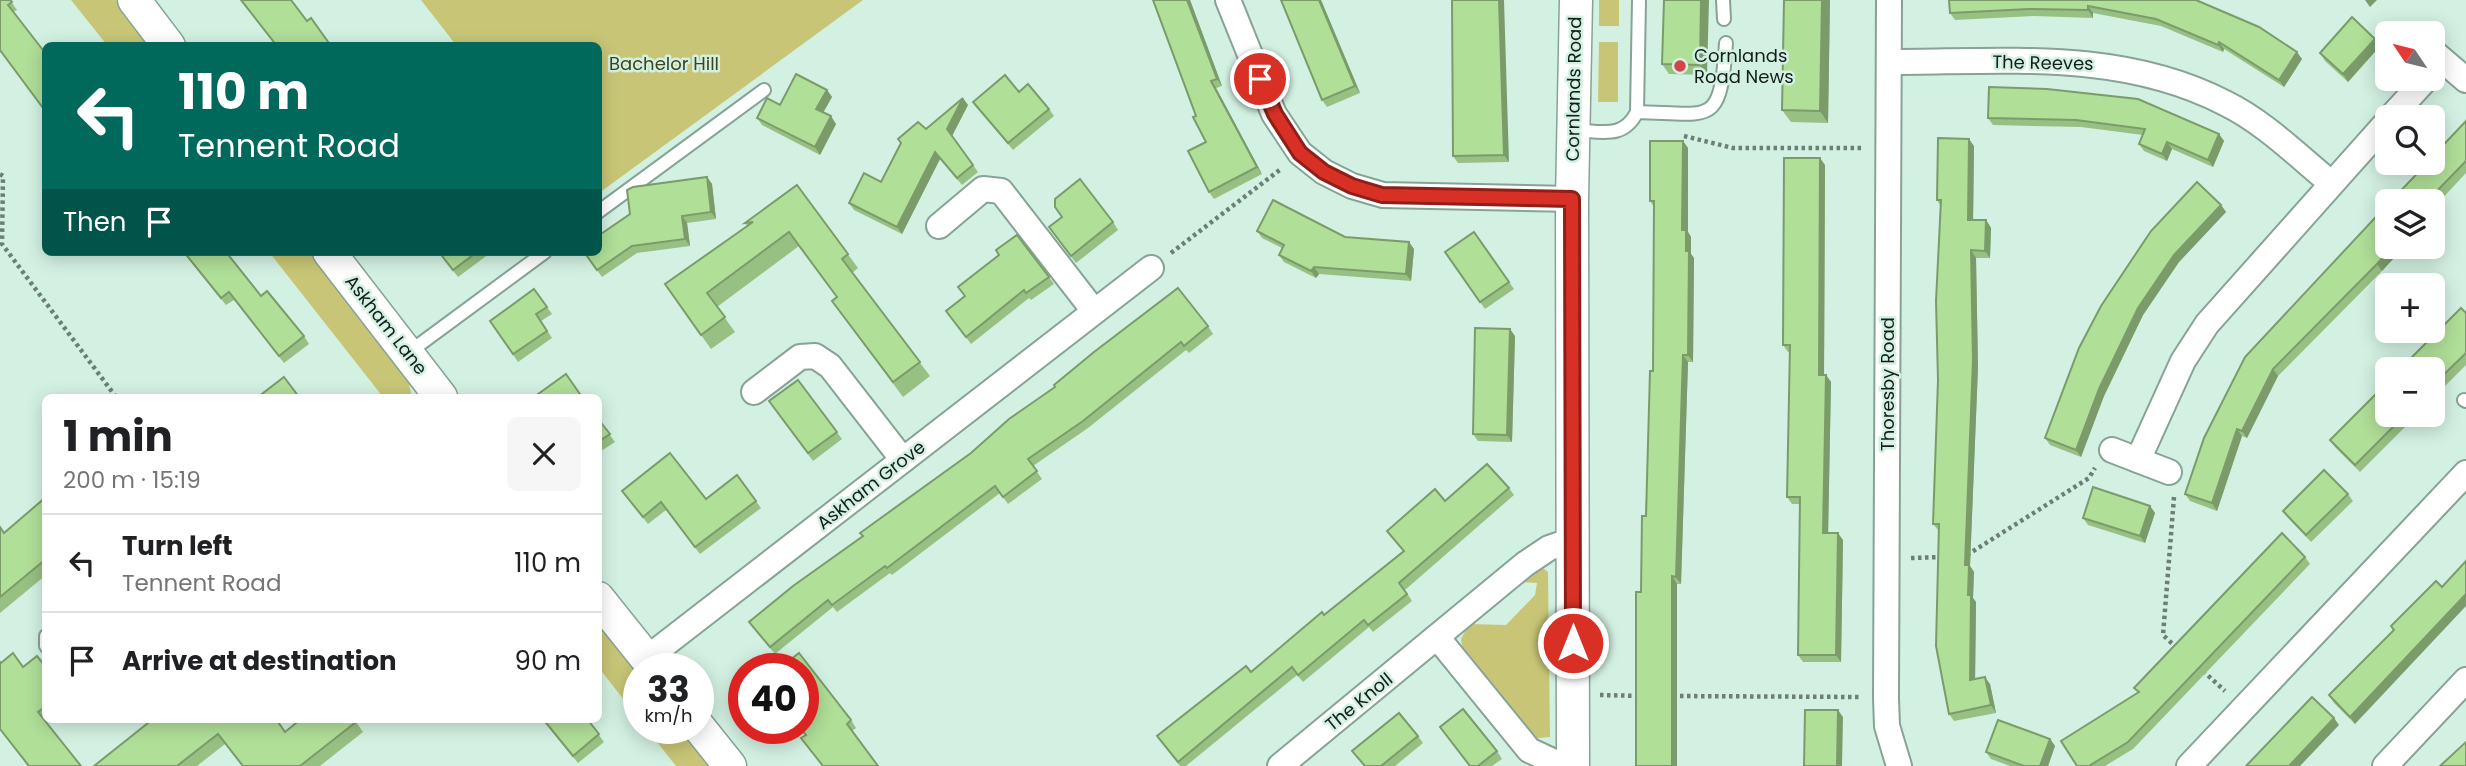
<!DOCTYPE html>
<html lang="en">
<head>
<meta charset="utf-8">
<style>
	:root { --surface:#fff; --page:#f6f6f6; --text:#202124; --muted:#757577; --line:#e0e0e0 }
	body { margin:0; font-family:Poppins,sans-serif; background:var(--page); color:var(--text); height:100vh; display:flex; flex-direction:column; font-size:26px; white-space:nowrap }
	* { box-sizing:border-box; margin:0 }
	p { font-size:23px; color:var(--muted) }
	.icon { flex:none; width:38px; height:38px; fill:none; stroke:currentColor; stroke-width:2; stroke-linecap:round; stroke-linejoin:round }
	.map { position:relative; flex:1; overflow:hidden }
	.details { position:absolute; left:42px; top:394px; width:560px; height:329px; display:flex; flex-direction:column; background:var(--surface); border-radius:10px; box-shadow:0 4px 18px #0003 }
	.details>* { flex:none }
	.hud { position:absolute; left:42px; top:42px; width:560px; height:214px; border-radius:10px; box-shadow:0 4px 18px #0003; background:#00695c; color:#fff; overflow:hidden }
	.needle { width:46px; rotate:305deg }
	.tools { position:absolute; left:2375px; top:21px; display:grid; gap:14px }
	.tools a { display:grid; place-items:center; width:70px; height:70px; border-radius:10px; background:var(--surface); box-shadow:0 4px 18px #0003; font-size:35px }
	.speed { position:absolute; left:623px; top:653px; display:flex; gap:14px; font-size:35px; font-weight:700; text-align:center }
	.speed>* { display:grid; place-content:center; width:91px; height:91px; border-radius:50%; background:var(--surface); box-shadow:0 4px 18px #0003; line-height:1 }
	.speed small { font-size:18px; font-weight:400 }
	.speed .limit { border:10px solid #d22; background:#fff; color:#111 }
	.pin { position:absolute; display:grid; place-items:center; width:60px; height:60px; color:#fff; margin:-30px; border:4px solid #fff; border-radius:50%; box-shadow:0 2px 7px #0007 }
	.me { position:absolute; width:77px; margin:-38px; rotate:0deg; stroke-linejoin:round; filter:drop-shadow(0 0 5px #0008) }
	.turn { display:flex; align-items:center; gap:24px; height:147px; padding:0 21px; font-size:32px }
	.turn .icon { width:91px; height:91px; stroke-width:2.5 }
	.turn b { display:block; font-size:49px; line-height:60px }
	.then { display:flex; align-items:center; height:66px; padding:0 21px; background:#0003; gap:14px; font-size:26px }
	.round { display:grid; place-items:center; flex:none; width:74px; height:74px; border-radius:10px; background:var(--page) }
	.summary { display:flex; align-items:center; justify-content:space-between; height:119px; padding:0 21px }
	h1 { font-size:42px; font-weight:700; line-height:52px }
	ul { padding:0; list-style:none }
	li { display:flex; align-items:center; gap:21px; height:98px; padding:0 21px; border-top:2px solid var(--line) }
	li div { flex:1 }
	li b { display:block; font-size:26px }
	li em { font-style:normal }
	.map>svg:first-child { display:block }
	.green { fill:#c8c676 }
	.lines { fill:none; stroke-linecap:round; stroke-linejoin:round }
	.service-casing { stroke:#87a396; stroke-width:16 }
	.minor-casing { stroke:#87a396; stroke-width:28 }
	.tertiary-casing { stroke:#87a396; stroke-width:35 }
	.path { stroke:#6b7f75; stroke-width:4.5; stroke-dasharray:3.5 3.5; stroke-linecap:butt }
	.service { stroke:#fff; stroke-width:12 }
	.minor { stroke:#fff; stroke-width:24 }
	.tertiary { stroke:#fff; stroke-width:32 }
	.wall { fill:#97c083 }
	.shaded-wall { fill:#7b9c6a }
	.building { fill:#b0df98; stroke:#7b9c6a; stroke-width:2 }
	.route-casing { stroke:#8d1f18; stroke-width:18 }
	.route { stroke:#d93025; stroke-width:12 }
	.poi-dot { fill:#d44449; stroke:#d3f1e2; stroke-width:2.5 }
	.labels { text-anchor:middle; stroke-width:5; stroke-linejoin:round; paint-order:stroke }
	.poi-label { font-size:18px; fill:#131e19; stroke:#d3f1e2; text-anchor:start }
	.street-label { font-size:18px; fill:#131e19; stroke:#d3f1e2 }
	.park-label { font-size:18px; fill:#43421e; stroke:#d3f1e2 }
</style>
</head>
<body>
<div class="map">
<svg width="2466" height="766" viewBox="0 0 2466 766">
	<rect width="100%" height="100%" fill="#d3f1e2"/>
	<!-- green -->
	<g class="green">
		<polygon points="71,0 116,0 152,45 107,45"/>
		<polygon points="421,0 863,0 599,193 598,46 456,45"/>
		<rect x="1599" y="0" width="20" height="26"/>
		<polygon points="1599,42 1618,42 1618,102 1598,102"/>
		<polygon points="269,252 315,252 406,371 411,393 409,397 383,397"/>
		<polygon points="1543,568 1548,572 1550,737 1529,739 1463,652 1461,639 1469,624 1506,625 1535,595 1537,583 1519,582 1536,569"/>
		<polygon points="598,621 639,673 639,719 599,668"/>
		<polygon points="646,728 682,728 712,766 676,766"/>
	</g>
	<g class="lines">
		<!-- service casing -->
		<g class="service-casing">
			<g id="service">
				<polyline points="1723,0 1724,19"/>
				<path d="M 1637,112 C 1713,114 1720,127 1726,43"/>
				<path d="M 1573,130 C 1601,131 1623,140 1637,112 L 1639,0"/>
				<polyline points="598,212 764,90"/>
				<polyline points="408,353 545,252"/>
				<polyline points="2464,400 2466,401"/>
				<polyline points="46,636 46,646"/>
			</g>
		</g>
		<!-- minor casing -->
		<g class="minor-casing">
			<g id="minor">
				<polyline points="1228,0 1274,114 1300,153 1324,172 1352,186 1383,195 1572,199"/>
				<polyline points="1889,0 1886,698 1887,726 1899,766"/>
				<polyline points="2432,51 2466,80"/>
				<path d="M 1890,62 C 2004,62 2120,49 2225,103 C 2264,122 2298,156 2331,183"/>
				<polyline points="2391,117 2426,79"/>
				<polyline points="939,226 983,189 1001,191 1094,311"/>
				<polyline points="754,392 800,357 815,356 830,366 903,460"/>
				<polyline points="2112,450 2169,472"/>
				<polyline points="2138,460 2183,361 2207,324 2387,122"/>
				<polyline points="1437,637 1529,750 1563,766"/>
				<polyline points="646,659 1151,268"/>
				<polyline points="1280,766 1525,564 1549,548 1572,540"/>
				<polyline points="2189,766 2466,473"/>
				<polyline points="2385,766 2466,680"/>
			</g>
		</g>
		<!-- tertiary casing -->
		<g class="tertiary-casing">
			<g id="tertiary">
				<polyline points="134,0 169,46"/>
				<polyline points="329,252 441,397"/>
				<polyline points="598,598 654,668"/>
				<polyline points="698,726 730,766"/>
				<polyline points="1573,766 1572,199 1576,0"/>
			</g>
		</g>
		<!-- path -->
		<g class="path">
			<polyline points="1684,136 1733,148 1863,148"/>
			<polyline points="0,174 3,176 2,244 116,397"/>
			<polyline points="1171,253 1281,169"/>
			<polyline points="2174,497 2163,635 2178,649"/>
			<polyline points="1967,555 2089,478 2095,468"/>
			<polyline points="1911,558 1941,557"/>
			<polyline points="2203,671 2225,691"/>
			<polyline points="1600,695 1640,696"/>
			<polyline points="1673,696 1860,697"/>
		</g>
		<!-- service -->
		<use href="#service" class="service"/>
		<!-- minor -->
		<use href="#minor" class="minor"/>
		<!-- tertiary -->
		<use href="#tertiary" class="tertiary"/>
	</g>
	<!-- wall -->
	<g class="wall">
		<polygon points="0,0 10,0 17,10 13,12"/>
		<polygon points="1190,0 1222,86 1216,88 1262,174 1214,199 1209,192 1206,142 1196,116"/>
		<polygon points="1281,0 1321,0 1360,93 1327,107 1322,100"/>
		<polygon points="1452,0 1509,162 1458,163 1453,156"/>
		<polygon points="1664,0 1707,75 1669,74 1662,64"/>
		<polygon points="1784,0 1830,0 1828,123 1791,122 1782,110"/>
		<polygon points="2196,0 2302,59 2284,87 2224,49 2223,52 2161,26 2093,13 2093,18 2034,16 1955,20 1950,13"/>
		<polygon points="2380,46 2348,82 2325,61 2320,53"/>
		<polygon points="2047,89 2219,134 2224,141 2213,167 2172,149 2167,161 2144,151 2139,144 2143,135 2081,127 1993,125 1988,118"/>
		<polygon points="827,90 832,97 823,113 836,124 820,155 762,125 757,118 780,105"/>
		<polygon points="1019,92 1049,109 1054,116 1013,150 973,102"/>
		<polygon points="968,105 952,136 978,172 962,185 940,159 902,234 854,210 849,203 881,182 926,129"/>
		<polygon points="2466,121 2466,173 2436,205 2438,208 2432,214 2432,201 2391,201"/>
		<polygon points="1683,141 1688,148 1688,232 1691,237 1691,254 1694,258 1693,362 1688,362 1681,584 1677,584 1677,766 1636,766 1641,592 1653,371 1654,207 1650,201"/>
		<polygon points="1974,146 1973,220 1986,220 1991,228 1990,258 1976,258 1978,367 1970,566 1974,572 1973,598 1976,602 1975,679 1990,684 1996,713 1954,721 1949,714 1939,531 1933,524 1938,380 1940,205 1937,200"/>
		<polygon points="1825,165 1824,375 1826,375 1831,382 1828,533 1843,540 1841,662 1803,662 1798,655 1800,504 1792,504 1787,497 1790,352 1788,352 1783,345"/>
		<polygon points="707,177 712,184 716,219 687,223 690,246 637,253 602,277 584,252"/>
		<polygon points="797,185 858,268 852,273 930,376 903,397 832,301 837,297 799,246 717,307 735,332 711,349 665,284 747,226 745,223"/>
		<polygon points="2221,205 2226,212 2179,262 2143,315 2104,396 2081,457 2050,445 2045,438"/>
		<polygon points="1113,222 1118,230 1076,263 1049,227"/>
		<polygon points="1257,231 1345,237 1414,249 1411,281 1319,274 1316,278 1284,262 1279,255 1282,248 1262,238"/>
		<polygon points="1474,232 1514,289 1485,309 1445,252"/>
		<polygon points="2387,247 2404,247 2382,271 2278,376 2247,438 2242,436 2217,511 2190,501 2185,494 2204,438"/>
		<polygon points="183,252 261,296 304,336 309,344 284,363 234,300 226,305"/>
		<polygon points="439,252 487,252 489,254 458,277"/>
		<polygon points="1049,277 1054,284 1031,300 1029,298 971,344 946,311 965,296 958,287"/>
		<polygon points="534,289 552,314 541,321 552,338 518,362 490,321"/>
		<polygon points="2466,313 2466,365 2432,399 2432,369"/>
		<polygon points="1208,326 1213,334 1189,353 1186,350 1088,428 1033,466 1042,479 1008,504 1000,493 892,575 890,573 837,612 833,607 775,654 749,622 863,536"/>
		<polygon points="1515,336 1512,442 1478,441 1473,434"/>
		<polygon points="798,380 842,439 813,461 769,401"/>
		<polygon points="2387,415 2417,415 2360,472 2335,447 2330,440"/>
		<polygon points="598,419 615,442 598,453"/>
		<polygon points="737,475 761,508 700,554 666,510 648,524 622,491 706,499"/>
		<polygon points="1509,488 1514,495 1405,590 1412,601 1373,632 1369,627 1303,682 1297,675 1186,766 1180,766 1162,743 1157,736 1251,672 1324,615 1403,551 1387,531 1445,501"/>
		<polygon points="2348,494 2353,501 2311,542 2288,518 2283,511"/>
		<polygon points="46,497 46,575 0,613 0,527 4,533"/>
		<polygon points="2150,506 2155,513 2145,543 2088,525 2083,518"/>
		<polygon points="2305,557 2310,564 2133,749 2105,766 2077,766 2138,693 2134,688"/>
		<polygon points="2436,581 2355,724 2334,703 2329,695 2393,630 2391,626"/>
		<polygon points="0,662 1,663 23,667 46,667 46,719 48,719 45,721 81,766 28,766 0,730"/>
		<polygon points="153,719 285,732 354,719 363,732 320,766 242,766 225,744 197,766 94,766"/>
		<polygon points="542,719 587,719 604,742 578,763"/>
		<polygon points="851,720 856,728 852,731 801,738"/>
		<polygon points="1418,736 1423,743 1395,766 1364,766 1352,751"/>
		<polygon points="2050,739 2055,746 2048,766 2010,766 1991,759 1986,752"/>
		<polygon points="1497,751 1502,759 1492,766 1470,766"/>
	</g>
	<!-- shaded-wall -->
	<g class="shaded-wall">
		<polygon points="1187,0 1190,0 1222,86 1217,79"/>
		<polygon points="1319,0 1321,0 1360,93 1355,86"/>
		<polygon points="1499,0 1504,0 1509,162 1504,155"/>
		<polygon points="1701,0 1709,0 1707,75 1700,65"/>
		<polygon points="1822,0 1830,0 1828,123 1820,111"/>
		<polygon points="2365,0 2377,0 2370,7"/>
		<polygon points="2088,6 2093,13 2093,18 2088,10"/>
		<polygon points="2375,39 2380,46 2348,82 2343,74"/>
		<polygon points="2219,42 2224,49 2223,52 2218,45"/>
		<polygon points="2297,52 2302,59 2284,87 2279,80"/>
		<polygon points="1211,81 1216,88 1262,174 1257,167"/>
		<polygon points="827,90 832,97 821,116 816,109"/>
		<polygon points="963,98 968,105 952,136 947,129"/>
		<polygon points="831,116 836,124 820,155 815,147"/>
		<polygon points="2219,134 2224,141 2213,167 2208,160"/>
		<polygon points="1969,139 1974,146 1973,227 1968,220"/>
		<polygon points="1683,141 1688,148 1688,232 1691,237 1691,254 1694,258 1693,362 1688,355 1686,251 1682,230"/>
		<polygon points="2167,142 2172,149 2167,161 2162,154"/>
		<polygon points="935,152 940,159 902,234 897,227"/>
		<polygon points="1820,158 1825,165 1824,382 1819,375"/>
		<polygon points="707,177 712,184 716,219 711,212"/>
		<polygon points="2433,201 2438,208 2432,214 2432,202"/>
		<polygon points="2221,205 2226,212 2179,262 2143,315 2104,396 2081,457 2076,450 2099,389 2138,308 2174,255"/>
		<polygon points="682,216 687,223 690,246 685,239"/>
		<polygon points="1986,220 1991,228 1990,258 1985,251"/>
		<polygon points="1409,242 1414,249 1411,281 1406,274"/>
		<polygon points="2392,247 2404,247 2382,271 2377,264"/>
		<polygon points="1971,250 1976,258 1978,367 1970,566 1974,572 1973,598 1976,602 1975,687 1970,680 1968,595 1965,565"/>
		<polygon points="1314,267 1319,274 1316,278 1311,271"/>
		<polygon points="1510,329 1515,336 1512,442 1507,435"/>
		<polygon points="1683,355 1688,362 1681,584 1676,577"/>
		<polygon points="2273,369 2278,376 2247,438 2242,431"/>
		<polygon points="1826,375 1831,382 1828,540 1823,533"/>
		<polygon points="2237,429 2242,436 2217,511 2212,503"/>
		<polygon points="2150,506 2155,513 2145,543 2140,536"/>
		<polygon points="1838,533 1843,540 1841,662 1836,655"/>
		<polygon points="1672,576 1677,584 1677,766 1672,766"/>
		<polygon points="2466,594 2466,606 2355,724 2350,717"/>
		<polygon points="1985,677 1990,684 1996,713 1991,705"/>
		<polygon points="1838,710 1843,717 1842,766 1837,766"/>
		<polygon points="2334,718 2339,725 2300,766 2289,766"/>
		<polygon points="2050,739 2055,746 2048,766 2040,766"/>
	</g>
	<!-- building -->
	<g class="building">
		<polygon points="0,0 10,0 12,2 8,5 46,54 46,112 0,50"/>
		<polygon points="241,0 291,0 307,21 311,18 331,46 277,46"/>
		<polygon points="1153,0 1187,0 1217,79 1211,81 1257,167 1209,192 1188,151 1206,142 1193,117 1196,116"/>
		<polygon points="1281,0 1319,0 1355,86 1322,100"/>
		<polygon points="1452,0 1499,0 1504,155 1453,156"/>
		<polygon points="1664,0 1701,0 1700,65 1662,64"/>
		<polygon points="1784,0 1822,0 1820,111 1782,110"/>
		<polygon points="1949,0 2196,0 2259,27 2297,52 2279,80 2219,42 2218,45 2156,19 2088,6 2088,10 2029,9 1950,13"/>
		<polygon points="2352,17 2375,39 2343,74 2320,53"/>
		<polygon points="796,74 827,90 816,109 831,116 815,147 757,118 767,98 780,105"/>
		<polygon points="1005,75 1019,92 1028,84 1049,109 1008,143 973,102"/>
		<polygon points="1989,87 2047,89 2138,99 2219,134 2208,160 2167,142 2162,154 2139,144 2145,129 2076,120 1988,118"/>
		<polygon points="963,98 947,129 973,165 957,178 935,152 897,227 849,203 864,173 881,182 901,143 898,139 918,122 926,129"/>
		<polygon points="2466,121 2466,161 2430,198 2433,201 2432,202 2391,201 2427,163 2432,163 2432,157"/>
		<polygon points="1938,138 1969,139 1968,220 1986,220 1985,251 1971,250 1973,360 1965,565 1969,565 1968,595 1971,595 1970,680 1985,677 1991,705 1949,714 1936,646 1939,524 1933,524 1938,380 1936,301 1941,200 1937,200"/>
		<polygon points="1650,141 1683,141 1682,230 1686,230 1686,251 1689,251 1688,355 1683,355 1676,577 1672,576 1672,766 1636,766 1636,592 1641,592 1642,516 1646,516 1650,371 1653,371 1654,201 1650,201"/>
		<polygon points="1784,158 1820,158 1819,375 1826,375 1823,533 1838,533 1836,655 1798,655 1800,497 1787,497 1790,345 1783,345"/>
		<polygon points="707,177 711,212 682,216 685,239 632,246 597,270 584,252 598,252 598,236 630,214 627,190 633,187"/>
		<polygon points="1080,179 1113,222 1071,256 1049,227 1062,217 1055,207 1055,199"/>
		<polygon points="2197,182 2221,205 2174,255 2138,308 2099,389 2076,450 2045,438 2079,348 2101,306 2151,231"/>
		<polygon points="797,185 848,254 842,259 920,362 893,382 832,301 837,297 789,232 707,293 725,317 701,335 665,284 753,222 745,223"/>
		<polygon points="1273,200 1345,237 1409,242 1406,274 1314,267 1311,271 1279,255 1284,245 1257,231"/>
		<polygon points="2387,205 2387,247 2392,247 2377,264 2273,369 2242,431 2237,429 2212,503 2185,494 2204,438 2245,357"/>
		<polygon points="1474,232 1509,282 1480,302 1445,252"/>
		<polygon points="1017,235 1049,277 1026,293 1024,290 966,337 946,311 965,296 958,287 999,255 996,250"/>
		<polygon points="184,252 226,252 261,296 267,291 304,336 279,356 229,292 221,298"/>
		<polygon points="439,252 477,252 453,270"/>
		<polygon points="1178,288 1208,326 1184,346 1181,342 1083,421 1028,459 1037,471 1003,497 995,486 887,568 885,566 832,605 828,600 770,647 749,622 793,586 863,536 860,533 971,453 1009,419 1055,387 1054,385 1094,352"/>
		<polygon points="534,289 547,307 536,314 547,331 513,354 490,321"/>
		<polygon points="2461,308 2466,313 2466,353 2432,386 2432,369 2400,369"/>
		<polygon points="1475,328 1510,329 1507,435 1473,434"/>
		<polygon points="566,374 582,397 534,397"/>
		<polygon points="284,377 299,397 258,397"/>
		<polygon points="798,380 837,432 808,453 769,401"/>
		<polygon points="2387,383 2387,415 2405,415 2355,465 2330,440"/>
		<polygon points="598,419 610,434 598,442"/>
		<polygon points="670,453 706,499 737,475 756,501 695,547 661,502 643,517 622,491"/>
		<polygon points="1487,464 1509,488 1399,583 1407,594 1368,625 1364,620 1298,675 1292,667 1178,762 1157,736 1246,666 1251,672 1322,612 1324,615 1404,551 1387,531 1435,489 1445,501"/>
		<polygon points="2324,470 2348,494 2306,535 2283,511"/>
		<polygon points="2093,487 2150,506 2140,536 2083,518"/>
		<polygon points="46,497 46,559 0,597 0,527 4,533"/>
		<polygon points="2282,533 2305,557 2128,742 2089,766 2077,766 2061,741 2139,692 2134,688"/>
		<polygon points="2466,561 2466,594 2350,717 2329,695 2394,630 2391,626 2436,581 2442,587"/>
		<polygon points="13,653 23,667 37,656 46,667 46,706 38,712 81,766 29,766 0,729 0,662 1,663"/>
		<polygon points="799,653 851,720 847,724 878,766 823,766 801,738 806,735 800,728 803,728 803,668 780,668"/>
		<polygon points="2312,697 2334,718 2289,766 2246,766"/>
		<polygon points="1463,709 1497,751 1478,766 1470,766 1440,727"/>
		<polygon points="1805,710 1838,710 1837,766 1804,766"/>
		<polygon points="1399,713 1418,736 1381,766 1365,766 1352,751"/>
		<polygon points="153,719 276,719 285,732 301,719 354,719 356,722 300,766 243,766 218,734 177,766 94,766"/>
		<polygon points="543,719 587,719 599,734 573,756"/>
		<polygon points="1998,720 2050,739 2040,766 2024,766 1986,752"/>
		<polygon points="2466,742 2466,766 2440,766"/>
	</g>
	<g class="lines">
		<!-- route casing -->
		<g class="route-casing">
			<polyline id="route" points="1260,79 1275,114 1300,153 1324,172 1352,186 1382,195 1572,199 1573,643"/>
		</g>
		<!-- route -->
		<use href="#route" class="route"/>
	</g>
	<!-- markers -->
	<circle class="poi-dot" cx="1680" cy="66" r="7"/>
	<g class="labels">
		<!-- poi labels -->
		<g class="poi-label">
			<text x="1694" y="62">Cornlands<tspan x="1694" dy="21">Road News</tspan></text>
		</g>
		<!-- street labels -->
		<g class="street-label">
			<text transform="translate(2043 63) rotate(1)" y="6">The Reeves</text>
			<text transform="translate(1574 89) rotate(-89)" y="6">Cornlands Road</text>
			<text transform="translate(386 325) rotate(52)" y="6">Askham Lane</text>
			<text transform="translate(1888 384) rotate(-90)" y="6">Thoresby Road</text>
			<text transform="translate(871 485) rotate(-38)" y="6">Askham Grove</text>
			<text transform="translate(1359 702) rotate(-39)" y="6">The Knoll</text>
		</g>
		<!-- park labels -->
		<g class="park-label">
			<text x="664" y="70">Bachelor Hill</text>
		</g>
	</g>
</svg>
<div class="tools">
<a><svg class="needle" viewBox="-14 -14 28 28"><path d="M0-13l5 13h-10z" fill="#e53935"/><path d="M0 13l5-13h-10z" fill="#757577"/></svg></a>
<a><svg class="icon" aria-label="search" viewBox="0 0 24 24"><circle cx="10" cy="10" r="6"/><path d="M15 15l6 6"/></svg></a>
<a><svg class="icon" aria-label="layers" viewBox="0 0 24 24"><path d="M12 4l9 5-9 5-9-5zM3 14l9 5 9-5"/></svg></a>
<a>+</a>
<a>−</a>
</div>
<div class="speed"><div>33<small>km/h</small></div><div class="limit">40</div></div>
<div class="pin" style="left:1260px;top:79px;background:#d93025"><svg class="icon" aria-label="arrive" viewBox="0 0 24 24"><path d="M6 21V4h12l-3 4 3 4H6"/></svg></div>
<svg class="me" style="left:1573px;top:643px" viewBox="-20 -20 40 40"><circle r="17" fill="#d93025" stroke="#fff" stroke-width="3"/><path d="M0-11L8 9 0 5-8 9z" fill="#fff"/></svg>
<div class="hud">
<div class="turn"><svg class="icon" aria-label="left" viewBox="0 0 24 24"><path d="M17 20v-9H6M10 6l-5 5 5 5"/></svg><div><b>110 m</b>Tennent Road</div></div>
<div class="then">Then<svg class="icon" aria-label="arrive" viewBox="0 0 24 24"><path d="M6 21V4h12l-3 4 3 4H6"/></svg></div>
</div>
<section class="details">
<div class="summary"><div><h1>1 min</h1><p>200 m · 15:19</p></div><a class="round"><svg class="icon" aria-label="close" viewBox="0 0 24 24"><path d="M6 6l12 12M18 6L6 18"/></svg></a></div>
<ul>
<li><svg class="icon" aria-label="left" viewBox="0 0 24 24"><path d="M17 20v-9H6M10 6l-5 5 5 5"/></svg><div><b>Turn left</b><p>Tennent Road</p></div><em>110 m</em></li>
<li><svg class="icon" aria-label="arrive" viewBox="0 0 24 24"><path d="M6 21V4h12l-3 4 3 4H6"/></svg><div><b>Arrive at destination</b></div><em>90 m</em></li>
</ul>
</section>
</div>
</body>
</html>
